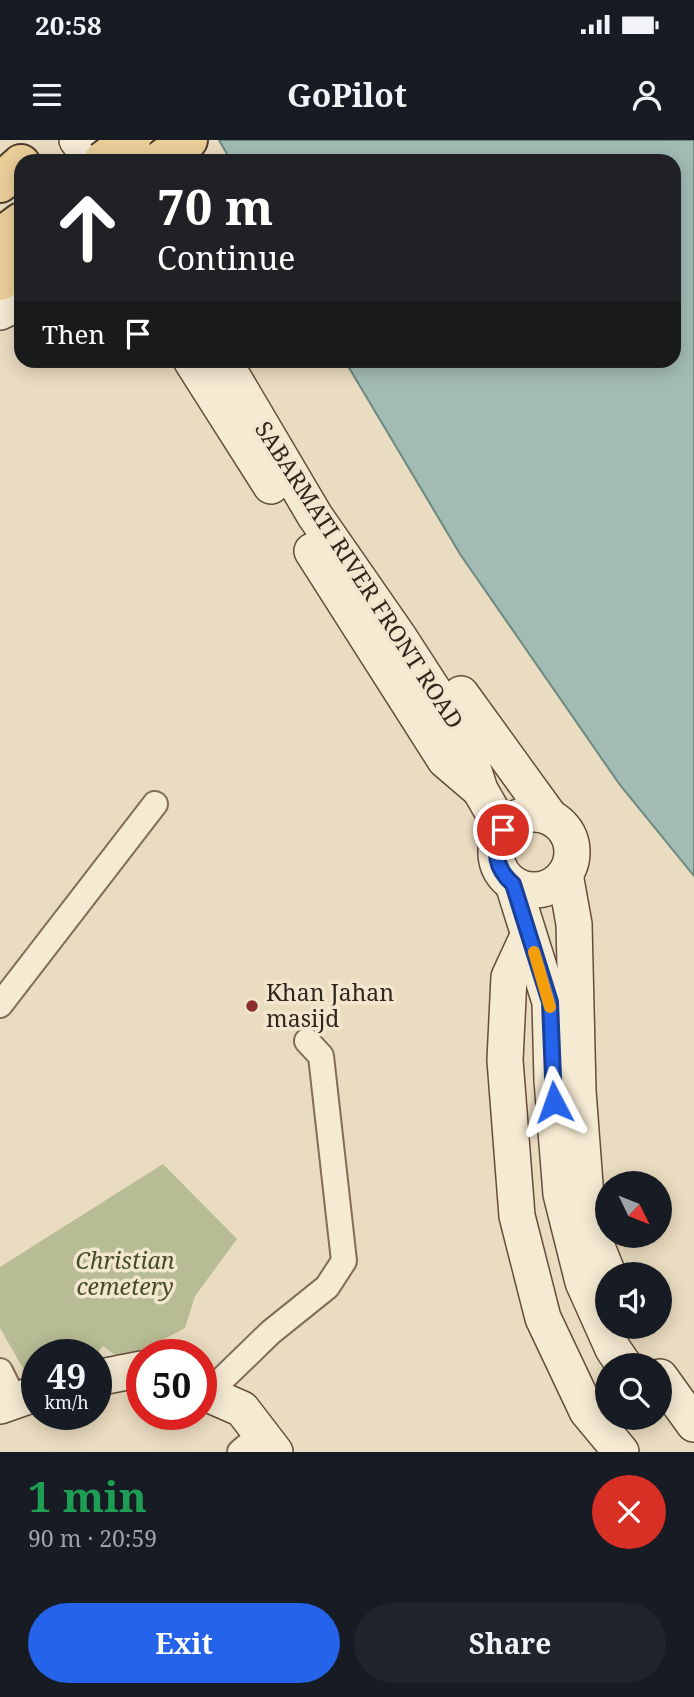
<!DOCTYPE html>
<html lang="en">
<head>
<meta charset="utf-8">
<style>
	:root { --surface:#171b24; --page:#20242c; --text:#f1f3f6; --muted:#9ea1a6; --accent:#2563eb }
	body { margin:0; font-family:"Noto Serif",serif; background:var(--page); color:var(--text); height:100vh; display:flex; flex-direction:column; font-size:26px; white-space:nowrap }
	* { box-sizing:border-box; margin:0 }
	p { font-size:23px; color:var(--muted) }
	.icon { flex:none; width:38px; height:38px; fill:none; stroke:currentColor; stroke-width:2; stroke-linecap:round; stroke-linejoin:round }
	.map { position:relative; height:1312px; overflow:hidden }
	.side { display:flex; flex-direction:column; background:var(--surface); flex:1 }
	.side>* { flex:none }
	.hud { position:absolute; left:14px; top:14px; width:667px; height:214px; border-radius:21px; box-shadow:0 4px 18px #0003; background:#202124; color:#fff; overflow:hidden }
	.needle { width:46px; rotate:133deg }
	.fabs { position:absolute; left:595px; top:1031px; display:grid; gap:14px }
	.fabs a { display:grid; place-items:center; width:77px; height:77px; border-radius:50%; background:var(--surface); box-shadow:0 4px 18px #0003; font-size:35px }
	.speed { position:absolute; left:21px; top:1199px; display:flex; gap:14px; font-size:35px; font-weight:700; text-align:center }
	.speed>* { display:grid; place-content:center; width:91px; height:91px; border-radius:50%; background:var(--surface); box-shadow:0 4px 18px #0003; line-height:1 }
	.speed small { font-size:18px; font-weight:400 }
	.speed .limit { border:10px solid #d22; background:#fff; color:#111 }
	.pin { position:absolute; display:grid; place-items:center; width:60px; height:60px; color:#fff; margin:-30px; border:4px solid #fff; border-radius:50%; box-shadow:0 2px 7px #0007 }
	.me { position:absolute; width:77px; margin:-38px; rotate:356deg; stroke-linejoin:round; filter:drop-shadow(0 0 5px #0008) }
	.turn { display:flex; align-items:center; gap:24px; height:147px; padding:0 28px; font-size:32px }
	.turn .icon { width:91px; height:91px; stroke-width:2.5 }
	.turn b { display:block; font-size:49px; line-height:60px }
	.then { display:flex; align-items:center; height:66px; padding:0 28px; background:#0003; gap:14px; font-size:26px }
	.round { display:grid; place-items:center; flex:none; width:74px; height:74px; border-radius:37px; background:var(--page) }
	.headline { display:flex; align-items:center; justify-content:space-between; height:119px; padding:0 28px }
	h1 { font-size:42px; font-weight:700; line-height:52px; color:#1e9e55 }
	.action { display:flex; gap:14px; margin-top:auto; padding:14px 28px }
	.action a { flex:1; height:80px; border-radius:42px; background:var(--accent); color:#fff; font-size:28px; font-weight:700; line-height:80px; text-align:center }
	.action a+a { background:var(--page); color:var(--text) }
	.status { display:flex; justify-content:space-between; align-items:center; height:49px; padding:0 35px; background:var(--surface); direction:ltr }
	.status svg { height:19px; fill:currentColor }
	header { display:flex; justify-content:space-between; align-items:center; height:91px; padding:0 28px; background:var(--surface); font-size:32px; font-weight:700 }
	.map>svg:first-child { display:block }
	.cemetery { fill:#b8bc94 }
	.water { fill:#a2bcb4; stroke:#6b8980; stroke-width:2 }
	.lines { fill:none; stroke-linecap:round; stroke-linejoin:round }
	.street-casing { stroke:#816d59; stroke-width:28 }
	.secondary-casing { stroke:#634e3d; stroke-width:38 }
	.primary-casing { stroke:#4f3c2d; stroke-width:42 }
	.street { stroke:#f5ead2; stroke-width:24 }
	.secondary { stroke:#f5ead2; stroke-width:35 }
	.primary { stroke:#ebcf99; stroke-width:38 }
	.primary-bridge-casing { stroke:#4f3c2d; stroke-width:42; stroke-linecap:butt }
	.primary-bridge { stroke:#ebcf99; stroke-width:38 }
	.route-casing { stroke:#184099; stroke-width:18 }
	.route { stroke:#2563eb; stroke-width:12 }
	.slow { stroke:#f59e0b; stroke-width:12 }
	.poi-dot { fill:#8b2e32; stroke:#f2e6cf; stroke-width:2.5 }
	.labels { text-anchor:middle; stroke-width:7; stroke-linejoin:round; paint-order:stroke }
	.street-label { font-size:23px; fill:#32261d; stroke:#f2e6cf }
	.poi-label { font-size:23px; fill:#32261d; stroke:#f2e6cf; text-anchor:start }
	.park-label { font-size:23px; font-style:italic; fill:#444d25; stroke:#f2e6cf }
</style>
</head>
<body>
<div class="status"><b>20:58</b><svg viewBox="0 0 49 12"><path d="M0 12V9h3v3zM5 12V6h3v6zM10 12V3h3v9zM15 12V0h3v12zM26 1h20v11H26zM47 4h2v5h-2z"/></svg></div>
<header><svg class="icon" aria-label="menu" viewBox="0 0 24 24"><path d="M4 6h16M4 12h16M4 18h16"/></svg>GoPilot<svg class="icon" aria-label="person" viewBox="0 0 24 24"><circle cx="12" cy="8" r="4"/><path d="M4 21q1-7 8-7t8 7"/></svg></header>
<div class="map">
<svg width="694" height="1312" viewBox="0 0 694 1312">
	<rect width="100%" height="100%" fill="#eadcc0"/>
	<!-- cemetery -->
	<polygon class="cemetery" points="163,1024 237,1099 195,1156 185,1188 123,1221 103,1206 96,1215 37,1214 37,1237 29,1239 0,1188 0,1127"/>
	<!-- water -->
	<polygon class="water" points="219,0 694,0 694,736 620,645 460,414 345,221 674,220 674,21 231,21"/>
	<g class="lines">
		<!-- street casing -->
		<g class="street-casing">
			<g id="street">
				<polyline points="0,865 155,664"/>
				<polyline points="0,1231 14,1259"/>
				<polyline points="207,1254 271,1192 327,1147 344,1121 321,916 307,901"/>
				<polyline points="240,1312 261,1294"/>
			</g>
		</g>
		<!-- secondary casing -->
		<g class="secondary-casing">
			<g id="secondary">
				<polyline points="77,0 93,21"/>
				<polyline points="0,172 21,162"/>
				<polyline points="191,220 271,346"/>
				<polyline points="223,220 315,376 399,497 463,596 480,650 503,690"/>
				<polyline points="312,411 445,620 480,650"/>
				<polyline points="461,554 550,677"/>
				<circle cx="534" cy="712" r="38"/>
				<polyline points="565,734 574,784 578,951 588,1084 608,1134"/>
				<polyline points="513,744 550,862 552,940 561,1054 583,1142 613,1209 624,1225"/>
				<polyline points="528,796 509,837 505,920 517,1076 543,1178 587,1271 621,1312"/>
				<polyline points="660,1237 694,1284"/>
				<polyline points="96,1238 142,1229"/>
				<polyline points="201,1251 242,1269 275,1312"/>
				<polyline points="0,1266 37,1253"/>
			</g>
		</g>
		<!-- primary casing -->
		<g class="primary-casing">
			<g id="primary">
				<polyline points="160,21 188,0"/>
				<polyline points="0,43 21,24"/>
				<polyline points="0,98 21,82"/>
				<polyline points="0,141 21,125"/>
			</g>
		</g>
		<!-- street -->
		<use href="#street" class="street"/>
		<!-- secondary -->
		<use href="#secondary" class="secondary"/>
		<!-- primary -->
		<use href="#primary" class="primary"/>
		<!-- primary-bridge casing -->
		<g class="primary-bridge-casing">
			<polyline id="primary-bridge" points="103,21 131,0"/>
		</g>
		<!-- primary-bridge -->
		<use href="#primary-bridge" class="primary-bridge"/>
	</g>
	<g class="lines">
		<!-- route casing -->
		<g class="route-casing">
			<path id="route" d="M 503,690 C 493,712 495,728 513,744 L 550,862 L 554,962"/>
		</g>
		<!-- route -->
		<use href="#route" class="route"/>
		<!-- slow -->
		<polyline class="slow" points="534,812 550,867"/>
	</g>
	<!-- markers -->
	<circle class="poi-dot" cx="252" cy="866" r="7"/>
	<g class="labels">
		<!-- street labels -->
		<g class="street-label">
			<text transform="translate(359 435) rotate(57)" y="8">SABARMATI RIVER FRONT ROAD</text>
		</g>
		<!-- poi labels -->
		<g class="poi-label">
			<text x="266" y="861">Khan Jahan<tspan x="266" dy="26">masijd</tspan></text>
		</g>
		<!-- park labels -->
		<g class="park-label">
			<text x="125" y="1129">Christian<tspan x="125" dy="26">cemetery</tspan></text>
		</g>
	</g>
</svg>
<div class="fabs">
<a><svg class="needle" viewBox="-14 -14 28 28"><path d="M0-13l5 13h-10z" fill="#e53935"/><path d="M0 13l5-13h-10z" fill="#9ea1a6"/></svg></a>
<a><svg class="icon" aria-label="sound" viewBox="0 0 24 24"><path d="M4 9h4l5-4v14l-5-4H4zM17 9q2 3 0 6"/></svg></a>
<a><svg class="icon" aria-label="search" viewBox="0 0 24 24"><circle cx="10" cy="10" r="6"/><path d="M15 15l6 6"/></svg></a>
</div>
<div class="speed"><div>49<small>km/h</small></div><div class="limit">50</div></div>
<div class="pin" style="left:503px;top:690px;background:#d93025"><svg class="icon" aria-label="arrive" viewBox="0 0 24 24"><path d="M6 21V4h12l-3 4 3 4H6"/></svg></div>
<svg class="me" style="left:554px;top:962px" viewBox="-20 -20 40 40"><path d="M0-17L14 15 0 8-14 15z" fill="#2563eb" stroke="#fff" stroke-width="4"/></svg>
<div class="hud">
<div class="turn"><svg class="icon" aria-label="ahead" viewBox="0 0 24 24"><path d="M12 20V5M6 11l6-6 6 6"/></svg><div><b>70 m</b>Continue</div></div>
<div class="then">Then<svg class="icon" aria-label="arrive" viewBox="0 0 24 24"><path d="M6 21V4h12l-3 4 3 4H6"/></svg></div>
</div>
</div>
<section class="side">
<div class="headline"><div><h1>1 min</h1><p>90 m · 20:59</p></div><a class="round" style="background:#d93025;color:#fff"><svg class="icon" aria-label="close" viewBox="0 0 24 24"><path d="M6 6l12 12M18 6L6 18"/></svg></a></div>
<div class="action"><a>Exit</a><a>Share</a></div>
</section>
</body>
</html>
